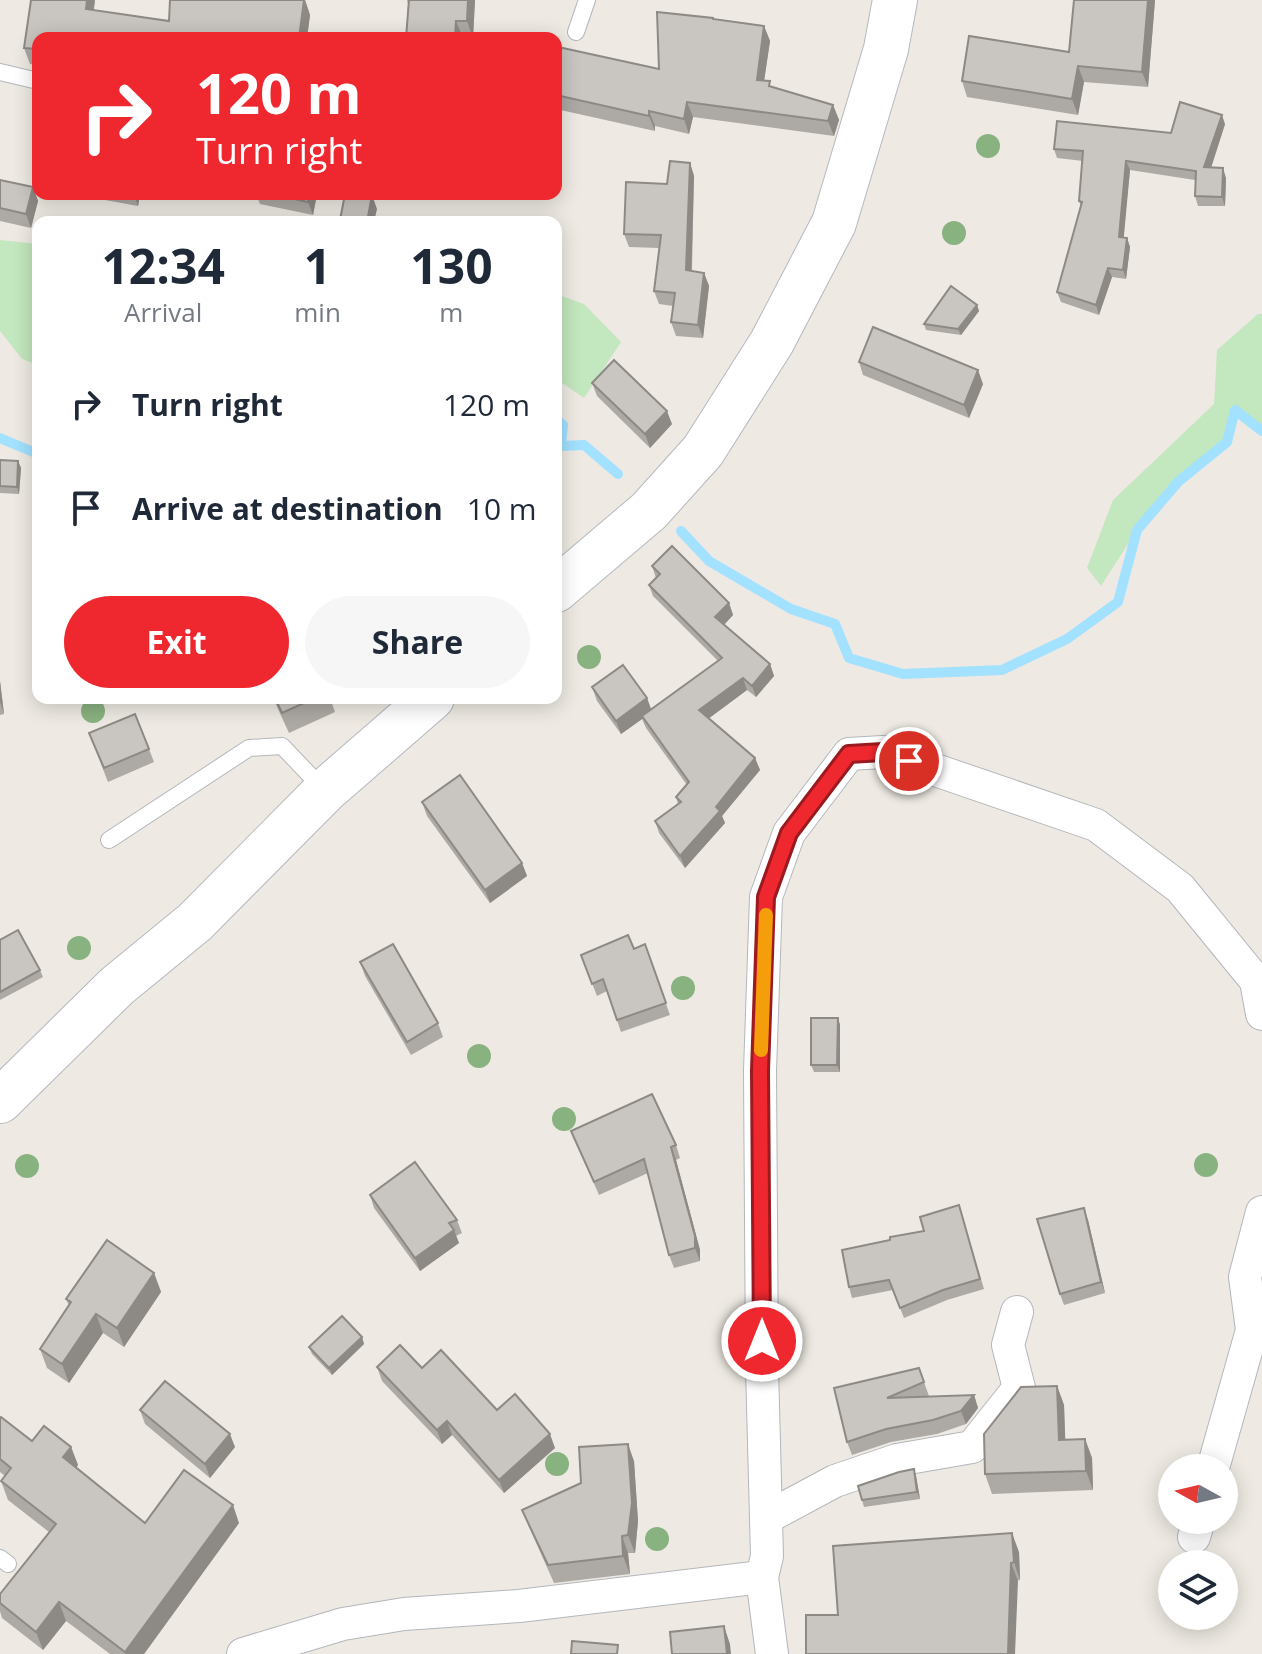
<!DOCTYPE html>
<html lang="en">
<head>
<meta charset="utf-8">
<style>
	:root { --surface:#fff; --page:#f6f6f7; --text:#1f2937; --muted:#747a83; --accent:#ef282f }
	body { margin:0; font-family:"Open Sans",sans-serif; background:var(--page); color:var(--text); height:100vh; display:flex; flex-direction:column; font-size:30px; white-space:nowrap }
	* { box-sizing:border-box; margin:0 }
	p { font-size:26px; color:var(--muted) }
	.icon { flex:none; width:44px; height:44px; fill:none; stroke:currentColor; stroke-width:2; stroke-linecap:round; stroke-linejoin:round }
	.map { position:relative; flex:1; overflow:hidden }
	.sheet { position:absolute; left:32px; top:216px; width:530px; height:488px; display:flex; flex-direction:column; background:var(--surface); border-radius:16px; box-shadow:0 4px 20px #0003 }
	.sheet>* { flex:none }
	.top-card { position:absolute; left:32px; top:32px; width:530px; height:168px; border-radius:16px; box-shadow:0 4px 20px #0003; background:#ef282f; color:#fff; overflow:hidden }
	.needle { width:52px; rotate:278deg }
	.buttons { position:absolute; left:1158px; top:1454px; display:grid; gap:16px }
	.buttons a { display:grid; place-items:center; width:80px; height:80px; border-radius:50%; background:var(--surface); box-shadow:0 4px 20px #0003; font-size:40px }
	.pin { position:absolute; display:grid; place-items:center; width:68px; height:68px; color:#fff; margin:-34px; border:4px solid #fff; border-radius:50%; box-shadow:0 2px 8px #0007 }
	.me { position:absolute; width:88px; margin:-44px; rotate:0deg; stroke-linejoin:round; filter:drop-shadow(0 0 6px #0008) }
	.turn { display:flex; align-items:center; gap:28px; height:168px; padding:0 32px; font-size:36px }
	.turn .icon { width:104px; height:104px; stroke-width:2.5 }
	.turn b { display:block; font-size:56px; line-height:68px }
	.eta { display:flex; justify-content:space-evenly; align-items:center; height:136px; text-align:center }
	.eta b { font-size:48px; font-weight:700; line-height:56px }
	.cta { display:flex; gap:16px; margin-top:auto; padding:16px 32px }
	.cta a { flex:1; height:92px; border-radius:48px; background:var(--accent); color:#fff; font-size:32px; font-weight:700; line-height:92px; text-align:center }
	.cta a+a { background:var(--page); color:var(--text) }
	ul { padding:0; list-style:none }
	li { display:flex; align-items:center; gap:24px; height:104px; padding:0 32px }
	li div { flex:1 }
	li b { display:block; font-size:30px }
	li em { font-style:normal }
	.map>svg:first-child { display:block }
	.green { fill:#c3e7be }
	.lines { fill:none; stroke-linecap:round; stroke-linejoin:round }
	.stream { stroke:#a2e1ff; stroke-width:10 }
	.lane-casing { stroke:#b3b7bb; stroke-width:18 }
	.street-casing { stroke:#b3b7bb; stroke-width:34 }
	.secondary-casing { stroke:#b4b9be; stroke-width:46 }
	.lane { stroke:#fff; stroke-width:16 }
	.street { stroke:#fff; stroke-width:32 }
	.secondary { stroke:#fff; stroke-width:44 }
	.tree { fill:#89b281 }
	.wall { fill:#ada9a5 }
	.shaded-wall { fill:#8d8a86 }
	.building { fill:#c9c5c0; stroke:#8d8a86; stroke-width:2 }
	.route-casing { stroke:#9b1a1f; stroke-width:20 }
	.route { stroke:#ef282f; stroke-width:14 }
	.slow { stroke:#f59e0b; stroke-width:14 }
</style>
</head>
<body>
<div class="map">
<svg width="1262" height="1654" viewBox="0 0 1262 1654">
	<rect width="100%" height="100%" fill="#eeeae3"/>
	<!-- green -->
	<g class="green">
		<polygon points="0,240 38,244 38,365 22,359 0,331"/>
		<polygon points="556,294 584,304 621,342 584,398 556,379"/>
		<polygon points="1258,314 1262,314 1262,431 1235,411 1227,442 1178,481 1137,530 1101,586 1087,568 1113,500 1214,404 1217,350"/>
	</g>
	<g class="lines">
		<!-- stream -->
		<g class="stream">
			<polyline points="556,419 563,425 561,446 584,445 618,474"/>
			<polyline points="0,438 38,454"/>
			<polyline points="681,531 709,561 791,609 835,624 849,658 903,674 1002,670 1067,639 1118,602 1137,530 1179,481 1227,442 1235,410 1262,431"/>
		</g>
		<!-- lane casing -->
		<g class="lane-casing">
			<g id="lane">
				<polyline points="576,32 587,0"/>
				<polyline points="0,72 38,81"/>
				<polyline points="109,840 249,748 282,746 325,791"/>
				<polyline points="0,1558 8,1564"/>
			</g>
		</g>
		<!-- street casing -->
		<g class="street-casing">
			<g id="street">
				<polyline points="1213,1468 1252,1330 1245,1277 1262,1212"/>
				<polyline points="766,1518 835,1481 897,1460 972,1447 1019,1388 1008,1345 1017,1312"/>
				<polyline points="1194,1537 1199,1520"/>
				<polyline points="243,1654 343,1624 404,1614 519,1606 762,1577"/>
				<polyline points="772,1654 762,1577 767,1556 762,1368 760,1071 766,897 789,833 849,754 883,752 1096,825 1180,888 1256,981 1262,1014"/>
			</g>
		</g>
		<!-- secondary casing -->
		<g class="secondary-casing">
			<g id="secondary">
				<polyline points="556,590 649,511 703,451 772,342 834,223 886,49 895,0"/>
				<polyline points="0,1101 117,986 195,922 325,791 432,698"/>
			</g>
		</g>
		<!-- lane -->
		<use href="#lane" class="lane"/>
		<!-- street -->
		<use href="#street" class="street"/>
		<!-- secondary -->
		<use href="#secondary" class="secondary"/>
	</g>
	<!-- trees -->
	<g class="tree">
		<circle cx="988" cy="146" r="12"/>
		<circle cx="954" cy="233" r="12"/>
		<circle cx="589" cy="657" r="12"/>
		<circle cx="93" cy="711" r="12"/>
		<circle cx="79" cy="948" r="12"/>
		<circle cx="683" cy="988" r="12"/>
		<circle cx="479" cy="1056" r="12"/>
		<circle cx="564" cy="1119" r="12"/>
		<circle cx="1206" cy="1165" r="12"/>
		<circle cx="27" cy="1166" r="12"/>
		<circle cx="557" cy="1464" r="12"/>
		<circle cx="657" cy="1539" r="12"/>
	</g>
	<!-- wall -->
	<g class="wall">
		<polygon points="31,0 95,0 94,10 169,21 305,0 310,15 307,38 38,38 38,65 30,64 24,48"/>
		<polygon points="407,0 475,0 473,38 406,38 408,4"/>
		<polygon points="1155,0 1148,87 1084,82 1078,115 967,97 962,81 1069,52"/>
		<polygon points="713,19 764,26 770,41 764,81 772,87 833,105 839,120 834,136 693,117 689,134 655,126 655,131 556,109 556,57 659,69"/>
		<polygon points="1225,124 1211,168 1226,178 1225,206 1198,206 1195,196 1195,180 1130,170 1123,237 1127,238 1130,247 1126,279 1112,277 1099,315 1061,302 1057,292 1081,206 1079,201 1083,161 1057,158 1054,149"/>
		<polygon points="690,163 694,176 692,271 704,273 709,286 703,338 676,336 671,322 673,306 659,304 654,291 659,248 629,247 624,234 667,184"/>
		<polygon points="0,180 33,187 38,201 31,228 0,221"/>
		<polygon points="83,194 140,194 138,206 83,196"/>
		<polygon points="256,194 317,194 313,215 260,204"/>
		<polygon points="977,305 979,311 961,335 926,330 924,324"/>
		<polygon points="859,362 983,384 969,418 863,375"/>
		<polygon points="592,383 672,424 650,448 597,396"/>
		<polygon points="0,460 18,461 21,468 19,494 0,493"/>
		<polygon points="652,566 729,603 733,615 724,625 770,664 774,676 756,697 747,690 709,718 755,758 760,770 722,816 725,823 685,868 659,833 655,821 678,804 676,797 687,785 646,728 642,719 621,734 597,701 592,687 647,698 651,709 718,661 653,596 649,585 656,578"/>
		<polygon points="0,681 4,714 0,715"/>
		<polygon points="273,698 330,698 335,712 289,733"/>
		<polygon points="89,733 149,749 154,762 108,782"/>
		<polygon points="422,802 522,863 527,876 490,903 427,816"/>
		<polygon points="0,940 40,970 43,977 0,1000"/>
		<polygon points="645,944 670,1015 621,1032 607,991 597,996 581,955 634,949"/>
		<polygon points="360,962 438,1023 443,1037 411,1055 365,976"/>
		<polygon points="838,1018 840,1025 840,1072 814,1072 811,1065"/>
		<polygon points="571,1131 676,1145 680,1158 676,1160 700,1250 700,1261 674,1268 669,1255 648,1173 599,1195"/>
		<polygon points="370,1195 457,1220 462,1233 456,1236 459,1243 420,1271 374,1208"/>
		<polygon points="959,1205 984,1289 947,1300 904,1318 893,1290 852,1298 849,1287 890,1240 924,1231"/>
		<polygon points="1088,1220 1105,1293 1064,1305 1060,1294"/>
		<polygon points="154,1273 161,1292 124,1347 103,1333 69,1383 47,1368 40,1349 69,1306 66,1299"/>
		<polygon points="362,1337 364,1344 332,1375 312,1354 309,1347"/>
		<polygon points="377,1367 422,1368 497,1410 555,1448 504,1493 452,1435 442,1444 382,1381"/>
		<polygon points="919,1368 929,1396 926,1397 974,1395 978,1408 966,1424 937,1434 891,1442 852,1455 847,1442 834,1388"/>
		<polygon points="1057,1386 1064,1405 1065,1439 1085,1439 1092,1458 1093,1490 992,1494 985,1474"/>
		<polygon points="140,1410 235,1447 210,1478 145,1424"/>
		<polygon points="0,1418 32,1441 71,1447 78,1465 76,1468 145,1523 239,1523 144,1654 110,1654 66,1621 43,1650 2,1618 0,1611 0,1594 49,1532 8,1500 1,1481 5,1476 0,1472"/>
		<polygon points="634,1461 638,1521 635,1553 628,1553 630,1574 554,1583 529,1527 522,1510"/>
		<polygon points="914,1469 916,1476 920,1499 864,1507 862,1500"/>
		<polygon points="1019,1552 1020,1580 838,1615"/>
	</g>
	<!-- shaded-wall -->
	<g class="shaded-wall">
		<polygon points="87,0 95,0 91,25 86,9"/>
		<polygon points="305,0 310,15 307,38 299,38"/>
		<polygon points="468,0 475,0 473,38 467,21"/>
		<polygon points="1148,0 1155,0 1148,87 1142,72"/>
		<polygon points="456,21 463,38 455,38"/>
		<polygon points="764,26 770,41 762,95 757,80"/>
		<polygon points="1078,66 1084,82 1078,115 1072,99"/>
		<polygon points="687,102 693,117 689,134 684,119"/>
		<polygon points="833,105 839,120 834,136 828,121"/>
		<polygon points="649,111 655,126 655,131 649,116"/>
		<polygon points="1222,115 1225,124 1208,177 1204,167"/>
		<polygon points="1126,161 1130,170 1123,246 1119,237"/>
		<polygon points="690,163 694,176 691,284 686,270"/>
		<polygon points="1223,168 1226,178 1225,206 1222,197"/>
		<polygon points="33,187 38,201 31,228 26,214"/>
		<polygon points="134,194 140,194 138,206"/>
		<polygon points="310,194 317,194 313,215 308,202"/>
		<polygon points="372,195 377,209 374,222 367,222"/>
		<polygon points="1127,238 1130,247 1126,279 1123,270"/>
		<polygon points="1108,268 1112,277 1099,315 1096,305"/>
		<polygon points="704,273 709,286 703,338 698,325"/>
		<polygon points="977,305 979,311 961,335 958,329"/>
		<polygon points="978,370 983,384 969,418 964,405"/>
		<polygon points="667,411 672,424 650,448 645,434"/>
		<polygon points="18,461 21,468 19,494 17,487"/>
		<polygon points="729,603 733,615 720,629 715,617"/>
		<polygon points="770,664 774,676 756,697 752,686"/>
		<polygon points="743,678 747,690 704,722 699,710"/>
		<polygon points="0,681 4,714 0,702"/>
		<polygon points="647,698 652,712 621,734 616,721"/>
		<polygon points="755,758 760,770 722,816 725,823 685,868 680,856 716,807"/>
		<polygon points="522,863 527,876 490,903 485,890"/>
		<polygon points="838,1018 840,1025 840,1072 837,1065"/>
		<polygon points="671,1147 676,1160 700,1250 700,1261 695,1248"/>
		<polygon points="1084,1208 1088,1220 1105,1293 1101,1282"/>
		<polygon points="454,1230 459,1243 420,1271 415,1258"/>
		<polygon points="154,1273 161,1292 124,1347 117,1328"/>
		<polygon points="96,1314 103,1333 69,1383 62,1364"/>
		<polygon points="362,1337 364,1344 332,1375 329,1368"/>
		<polygon points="1057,1386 1064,1405 1066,1459 1059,1440"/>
		<polygon points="974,1395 978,1408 966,1424 961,1411"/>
		<polygon points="447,1421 452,1435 442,1444 437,1430"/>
		<polygon points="230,1434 235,1447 210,1478 205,1464"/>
		<polygon points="550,1434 555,1448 504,1493 499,1480"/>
		<polygon points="1085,1439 1092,1458 1093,1490 1086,1471"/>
		<polygon points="628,1444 634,1461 638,1521 635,1553 628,1535"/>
		<polygon points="71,1447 78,1465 70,1476 63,1457"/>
		<polygon points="914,1469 916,1476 920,1499 917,1492"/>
		<polygon points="233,1505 239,1523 144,1654 126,1654 125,1652"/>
		<polygon points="1012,1533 1019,1552 1020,1580 1014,1562"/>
		<polygon points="622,1536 628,1553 630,1574 623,1556"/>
		<polygon points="1011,1563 1018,1581 1015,1654 1008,1654"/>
		<polygon points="59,1602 66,1621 43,1650 36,1632"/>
		<polygon points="724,1626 730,1644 731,1654 727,1654"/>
	</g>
	<!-- building -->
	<g class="building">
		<polygon points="31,0 87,0 86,9 169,21 170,0 304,0 299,38 38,38 38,49 24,48"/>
		<polygon points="409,0 468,0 467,21 456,21 455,38 406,38"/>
		<polygon points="1074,0 1148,0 1142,72 1078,66 1072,99 962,81 969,36 1069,52"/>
		<polygon points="657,12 713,18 713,19 764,26 757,80 770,81 769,86 833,105 828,121 687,102 684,119 649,111 649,116 556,95 556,57 558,47 659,69"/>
		<polygon points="1180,102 1222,115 1204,167 1223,168 1222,197 1195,196 1196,171 1126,161 1119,237 1127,238 1123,270 1108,268 1096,305 1057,292 1082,202 1079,201 1083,151 1054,149 1057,121 1171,133"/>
		<polygon points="670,161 690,163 686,270 704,273 698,325 671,322 675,293 654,291 661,235 624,234 626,182 667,184"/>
		<polygon points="0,180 33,187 26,214 0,208"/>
		<polygon points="272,194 310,194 308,202"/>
		<polygon points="345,194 372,195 367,222 349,222 340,220"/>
		<polygon points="951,286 977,305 958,329 924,324"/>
		<polygon points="873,327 978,370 964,405 859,362"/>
		<polygon points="614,360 667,411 645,434 592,383"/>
		<polygon points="0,460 18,461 17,487 0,486"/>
		<polygon points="672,546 729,603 715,617 770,664 752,686 743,678 699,710 755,758 716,807 720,811 680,856 655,821 681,802 676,797 689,782 642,716 722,658 649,585 660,574 652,566"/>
		<polygon points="623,665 647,698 616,721 592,687"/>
		<polygon points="275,698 315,698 282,713"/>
		<polygon points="135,714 149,749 104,768 89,733"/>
		<polygon points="460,775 522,863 485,890 422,802"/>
		<polygon points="18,930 40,970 0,992 0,940"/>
		<polygon points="628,935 634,949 645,944 666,1003 617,1020 603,979 592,984 581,955"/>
		<polygon points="393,944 438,1023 407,1042 360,962"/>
		<polygon points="811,1018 838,1018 837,1065 811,1065"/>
		<polygon points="652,1094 676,1145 671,1147 695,1236 695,1248 669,1255 644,1159 594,1182 571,1131"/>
		<polygon points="415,1162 457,1220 449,1223 454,1230 415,1258 370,1195"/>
		<polygon points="959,1205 980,1279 943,1290 900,1308 889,1280 849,1287 842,1250 890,1240 890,1237 924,1231 920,1217"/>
		<polygon points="1084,1208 1101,1282 1060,1294 1037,1219"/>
		<polygon points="107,1240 154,1273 117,1328 96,1314 62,1364 40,1349 71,1302 66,1299"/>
		<polygon points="342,1316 362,1337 329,1368 309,1347"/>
		<polygon points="400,1345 422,1368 441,1350 497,1410 515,1394 550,1434 499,1480 447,1421 437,1430 377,1367"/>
		<polygon points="919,1368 924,1382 887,1398 974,1395 961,1411 933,1420 886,1429 847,1442 834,1388"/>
		<polygon points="165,1381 230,1434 205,1464 140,1410"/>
		<polygon points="1057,1386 1059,1440 1085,1439 1086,1471 985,1474 984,1434 1021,1387"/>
		<polygon points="1,1417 32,1441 44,1426 71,1447 63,1457 145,1523 184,1470 233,1505 125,1652 59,1602 36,1632 0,1603 0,1594 56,1524 1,1481 11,1468 0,1459 0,1418"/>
		<polygon points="628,1444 632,1503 628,1535 622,1536 623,1556 548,1565 522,1510 581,1483 579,1447"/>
		<polygon points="914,1469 917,1492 862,1500 858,1486 899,1472"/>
		<polygon points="1012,1533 1014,1562 1011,1563 1008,1654 806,1654 806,1615 838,1615 833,1546"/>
		<polygon points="724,1626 727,1654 672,1654 670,1632"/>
		<polygon points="572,1641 618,1645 617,1654 571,1654"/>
	</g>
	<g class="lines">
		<!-- route casing -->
		<g class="route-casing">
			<polyline id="route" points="762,1341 760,1071 766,897 789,833 849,754 883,752 909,761"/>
		</g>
		<!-- route -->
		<use href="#route" class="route"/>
		<!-- slow -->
		<polyline class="slow" points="761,1050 766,915"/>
	</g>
</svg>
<div class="buttons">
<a><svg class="needle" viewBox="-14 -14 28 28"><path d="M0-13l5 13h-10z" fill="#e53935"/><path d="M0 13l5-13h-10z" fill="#747a83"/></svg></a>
<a><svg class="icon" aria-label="layers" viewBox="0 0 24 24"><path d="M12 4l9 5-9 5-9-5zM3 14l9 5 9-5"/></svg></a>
</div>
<div class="pin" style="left:909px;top:761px;background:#d93025"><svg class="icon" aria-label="arrive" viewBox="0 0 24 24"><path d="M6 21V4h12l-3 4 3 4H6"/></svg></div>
<svg class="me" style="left:762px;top:1341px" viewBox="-20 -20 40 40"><circle r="17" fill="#ef282f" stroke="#fff" stroke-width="3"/><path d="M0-11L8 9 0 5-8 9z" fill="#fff"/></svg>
<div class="top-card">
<div class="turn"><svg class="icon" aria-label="right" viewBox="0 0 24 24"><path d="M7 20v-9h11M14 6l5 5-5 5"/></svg><div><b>120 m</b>Turn right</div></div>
</div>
<section class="sheet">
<div class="eta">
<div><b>12:34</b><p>Arrival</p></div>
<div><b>1</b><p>min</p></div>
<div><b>130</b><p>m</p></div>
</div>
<ul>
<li><svg class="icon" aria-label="right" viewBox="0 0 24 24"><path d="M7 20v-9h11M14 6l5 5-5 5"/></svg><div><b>Turn right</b></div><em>120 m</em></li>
<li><svg class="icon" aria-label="arrive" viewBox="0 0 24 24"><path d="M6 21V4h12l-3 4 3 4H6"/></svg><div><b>Arrive at destination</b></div><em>10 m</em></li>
</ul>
<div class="cta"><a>Exit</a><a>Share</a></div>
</section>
</div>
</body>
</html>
